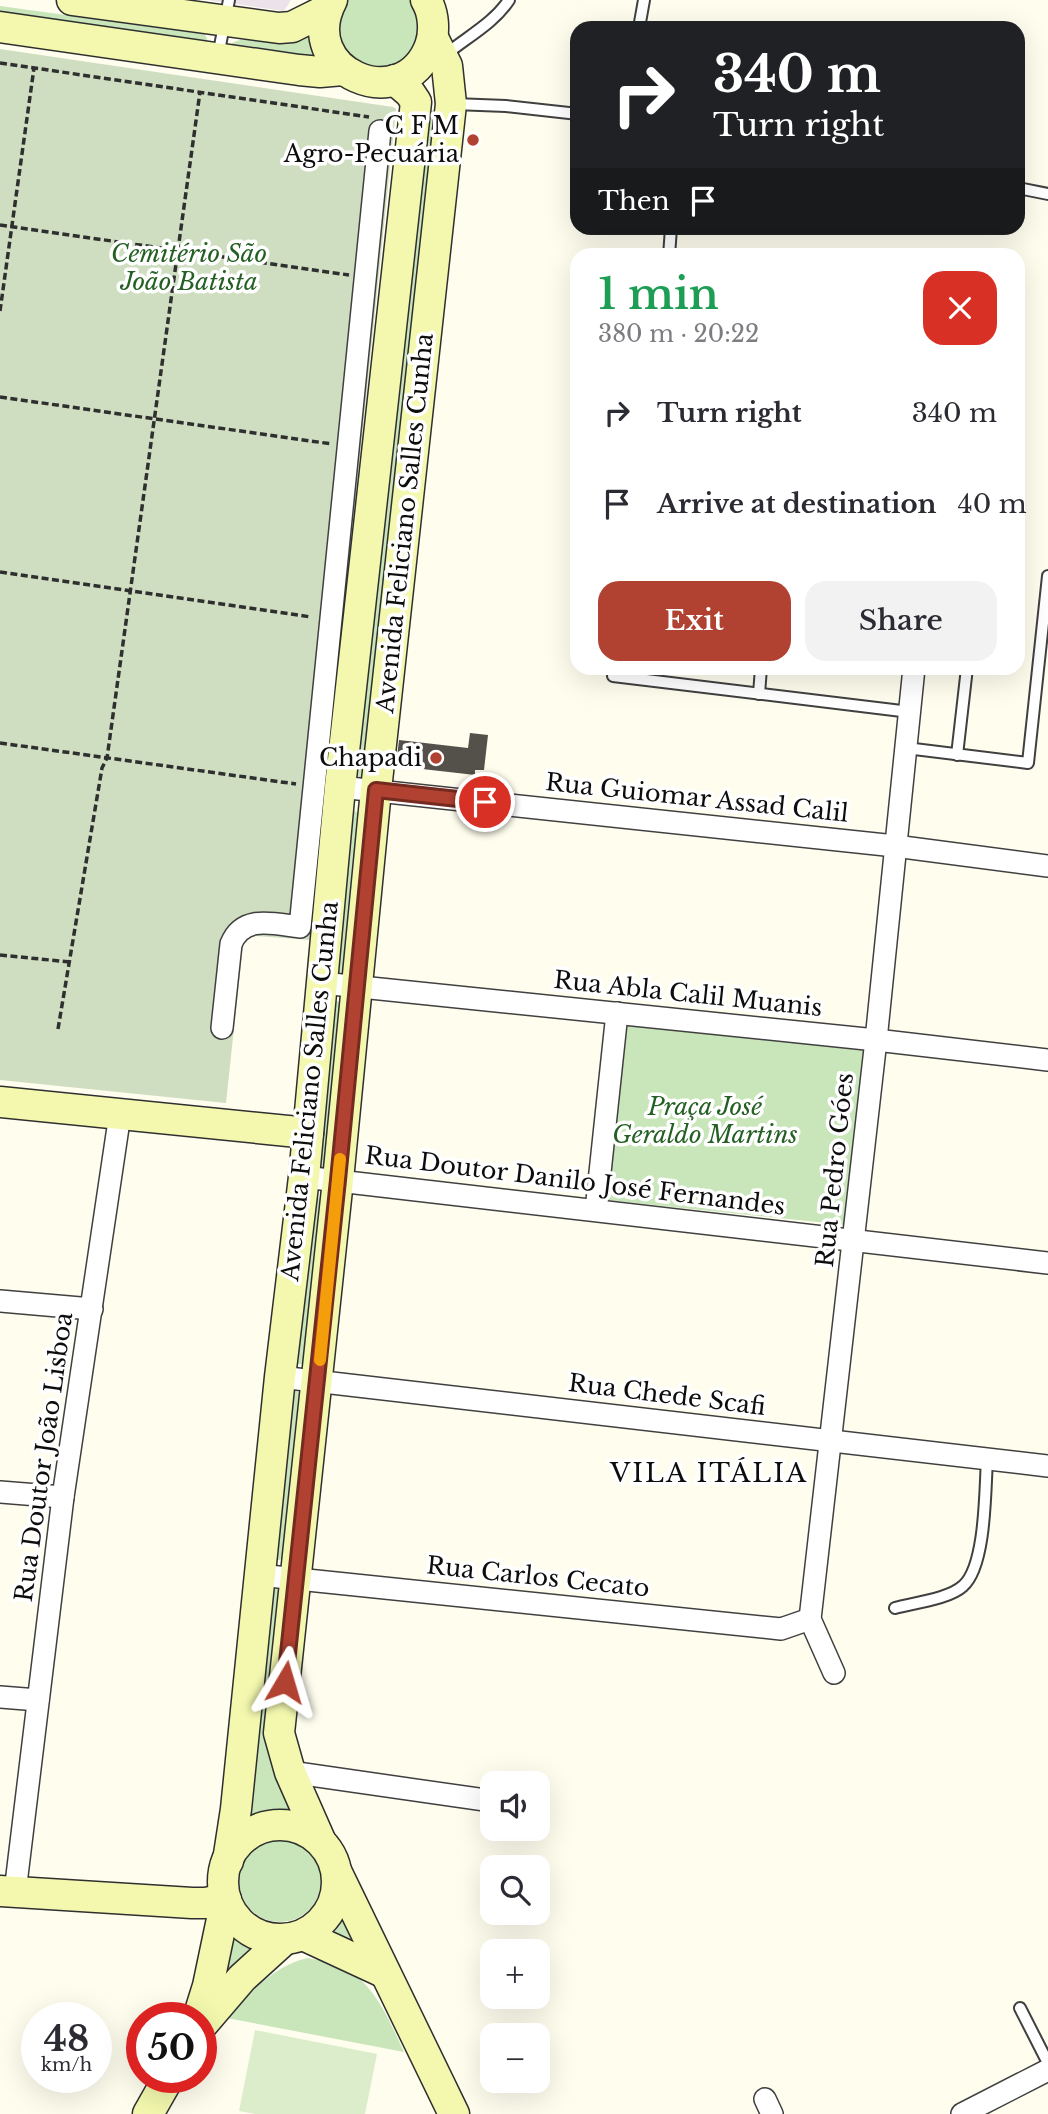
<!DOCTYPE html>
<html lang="en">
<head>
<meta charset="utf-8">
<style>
	:root { --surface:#fff; --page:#f2f2f3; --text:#2b2b33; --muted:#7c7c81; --accent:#b14130 }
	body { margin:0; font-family:"Libre Baskerville",serif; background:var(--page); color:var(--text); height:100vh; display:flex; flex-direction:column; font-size:26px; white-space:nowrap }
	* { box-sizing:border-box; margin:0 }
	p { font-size:23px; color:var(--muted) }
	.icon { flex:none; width:38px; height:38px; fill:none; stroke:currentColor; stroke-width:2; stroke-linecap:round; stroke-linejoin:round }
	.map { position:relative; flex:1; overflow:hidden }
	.drawer { position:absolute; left:570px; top:248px; width:455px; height:427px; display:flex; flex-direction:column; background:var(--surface); border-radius:21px; box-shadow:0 7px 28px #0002 }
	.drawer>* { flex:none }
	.top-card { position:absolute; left:570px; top:21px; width:455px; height:214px; border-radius:21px; box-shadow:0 7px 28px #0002; background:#202124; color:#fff; overflow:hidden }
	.tools { position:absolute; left:480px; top:1771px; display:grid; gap:14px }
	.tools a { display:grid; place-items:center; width:70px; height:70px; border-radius:14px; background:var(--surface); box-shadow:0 7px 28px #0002; font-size:35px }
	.speed { position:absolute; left:21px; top:2002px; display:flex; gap:14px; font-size:35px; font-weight:700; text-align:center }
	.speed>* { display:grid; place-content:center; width:91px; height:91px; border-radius:50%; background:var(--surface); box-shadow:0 7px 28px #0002; line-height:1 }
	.speed small { font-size:18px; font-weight:400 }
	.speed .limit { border:10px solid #d22; background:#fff; color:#111 }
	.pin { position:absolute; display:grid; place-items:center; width:60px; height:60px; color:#fff; margin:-30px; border:4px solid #fff; border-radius:50%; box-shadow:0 2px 7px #0007 }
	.me { position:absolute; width:77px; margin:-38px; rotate:7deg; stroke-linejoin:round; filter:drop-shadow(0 0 5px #0008) }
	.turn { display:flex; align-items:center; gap:24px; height:147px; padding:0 28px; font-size:32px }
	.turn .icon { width:91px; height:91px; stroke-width:2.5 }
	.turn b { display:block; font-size:49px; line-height:60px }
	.then { display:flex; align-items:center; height:66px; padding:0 28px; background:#0003; gap:14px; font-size:26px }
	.round { display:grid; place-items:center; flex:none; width:74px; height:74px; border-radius:21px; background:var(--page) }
	.head { display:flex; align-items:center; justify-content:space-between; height:119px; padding:0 28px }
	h1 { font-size:42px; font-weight:600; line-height:52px; color:#1e9e55 }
	.action { display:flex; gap:14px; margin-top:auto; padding:14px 28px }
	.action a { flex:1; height:80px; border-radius:21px; background:var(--accent); color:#fff; font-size:28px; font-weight:600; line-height:80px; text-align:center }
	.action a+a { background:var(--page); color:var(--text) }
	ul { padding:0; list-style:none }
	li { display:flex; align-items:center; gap:21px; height:91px; padding:0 28px }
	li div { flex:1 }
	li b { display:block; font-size:26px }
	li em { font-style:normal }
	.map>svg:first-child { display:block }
	.industrial { fill:#ebe2ea }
	.green { fill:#c9e5ba }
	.cemetery { fill:#cfdec1 }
	.pitch { fill:#dbedcb }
	.building { fill:#54504a }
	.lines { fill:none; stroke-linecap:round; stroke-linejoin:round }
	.lane-casing { stroke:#404040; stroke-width:14 }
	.street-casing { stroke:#404040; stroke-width:24 }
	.secondary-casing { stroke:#2f2f2f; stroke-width:33 }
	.path { stroke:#2f2f2f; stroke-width:3.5; stroke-dasharray:7 3.5; stroke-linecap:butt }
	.lane { stroke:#fff; stroke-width:10 }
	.street { stroke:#fff; stroke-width:21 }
	.secondary { stroke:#f3f8ae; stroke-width:30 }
	.route-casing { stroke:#732a1f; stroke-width:18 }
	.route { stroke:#b14130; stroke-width:12 }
	.slow { stroke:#f59e0b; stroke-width:12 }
	.poi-dot { fill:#b14130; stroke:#fff; stroke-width:2.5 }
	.labels { text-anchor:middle; stroke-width:7; stroke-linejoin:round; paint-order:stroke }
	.poi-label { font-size:24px; fill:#0d0d0d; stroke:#fff; text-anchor:end }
	.park-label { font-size:24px; font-style:italic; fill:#245f23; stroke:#fff }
	.street-label { font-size:24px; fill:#0d0d0d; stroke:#fff }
	.neighbourhood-label { font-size:26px; letter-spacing:2px; fill:#0d0d0d; stroke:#fff }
</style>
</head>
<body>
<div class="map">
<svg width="1048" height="2114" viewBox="0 0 1048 2114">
	<rect width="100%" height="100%" fill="#fefdee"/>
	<!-- industrial -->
	<polygon class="industrial" points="207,0 291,0 284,11"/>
	<!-- green -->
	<g class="green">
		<polygon points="341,0 417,0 425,37 399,69 358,70 333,38"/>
		<polygon points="0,6 204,34 207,38 207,46 0,23"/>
		<path d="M 317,28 L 324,68 L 231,51 L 232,43 C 247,34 273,44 290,41 C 299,40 308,33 317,28 Z"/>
		<polygon points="432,110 439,112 367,779 360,778 356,774 426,111"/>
		<polygon points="354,811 366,816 343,976 337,976 349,815"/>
		<polygon points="333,1000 339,1002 343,1008 326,1168 317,1170"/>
		<polygon points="625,1023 866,1049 846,1225 606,1200"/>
		<polygon points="318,1197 324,1202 303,1364 296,1364 310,1198"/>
		<polygon points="295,1390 303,1396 286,1554 282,1559 275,1561 289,1392"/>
		<path d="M 271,1588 L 277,1589 L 282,1598 L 268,1737 C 270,1767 281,1790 294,1817 L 261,1819 L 246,1826 Z"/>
		<circle cx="280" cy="1881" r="41"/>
		<polygon points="345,1899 366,1950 324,1932"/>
		<polygon points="234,1931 263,1947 240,1961 225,1973"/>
		<path d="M 308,1958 C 318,1961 331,1961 340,1966 C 374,1981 389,2020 404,2052 L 227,2018 C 248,1994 276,1964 308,1958 Z"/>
	</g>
	<!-- cemetery -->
	<polygon class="cemetery" points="0,49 393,107 396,109 310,940 256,936 251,937 243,944 226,1103 0,1080"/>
	<!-- pitch -->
	<polygon class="pitch" points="255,2030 377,2054 365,2114 255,2114 239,2111"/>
	<!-- building -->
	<polygon class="building" points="470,733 488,735 484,770 475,770 475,775 396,766 399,740 468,748"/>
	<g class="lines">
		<!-- lane casing -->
		<g class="lane-casing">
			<g id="lane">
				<polyline points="639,28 644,0"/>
				<path d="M 445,55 C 467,37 494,23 509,0"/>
				<polyline points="218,56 229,0"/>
				<polyline points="454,104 506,106 578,114"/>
				<polyline points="1018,188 1048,194"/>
				<polyline points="669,256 671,228"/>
				<polyline points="613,676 910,712"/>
				<polyline points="759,694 761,668"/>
				<polyline points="906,748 1028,763 1048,576"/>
				<polyline points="957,755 967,668"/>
				<path d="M 895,1608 C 913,1603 949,1599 963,1586 C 986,1566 985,1490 987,1459"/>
				<polyline points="1020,2008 1048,2063"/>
			</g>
		</g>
		<!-- street casing -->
		<g class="street-casing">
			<g id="street">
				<polyline points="340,787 895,846 1048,866"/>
				<polyline points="322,983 876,1040 1048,1060"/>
				<path d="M 222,1028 L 231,944 C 243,914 274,924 300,927 L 380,131"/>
				<polyline points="304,1177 1048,1263"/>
				<polyline points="596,1210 617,1013"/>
				<polyline points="0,1301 92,1309"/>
				<polyline points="280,1377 1048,1466"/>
				<polyline points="0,1492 63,1497"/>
				<polyline points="259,1575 781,1629 810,1619"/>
				<polyline points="834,1673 810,1619 876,1040 914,668"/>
				<polyline points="0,1697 38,1700"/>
				<polyline points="290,1772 492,1801"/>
				<polyline points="15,1892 63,1497 120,1114"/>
				<polyline points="765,2099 772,2114"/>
				<polyline points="962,2114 1048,2070"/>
			</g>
		</g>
		<!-- secondary casing -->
		<g class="secondary-casing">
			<g id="secondary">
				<polyline points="72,0 279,28 292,27 326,10"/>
				<path d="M 332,0 C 294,72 403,118 430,46 C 435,32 434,13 426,0"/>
				<polyline points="0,27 299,70 320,72 343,70"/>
				<polyline points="0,1102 308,1133"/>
				<circle cx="280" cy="1882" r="57"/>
				<polyline points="320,1840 290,1772 279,1733 338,1180 376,790 451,104 447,66 433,38"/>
				<polyline points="228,1861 236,1809 280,1377 304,1177 340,787 416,102 410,93 395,80"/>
				<polyline points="337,1873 454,2114"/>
				<polyline points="0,1891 192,1903 206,1903 225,1899"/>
				<polyline points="303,1935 385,1973"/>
				<polyline points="198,2018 208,1986 226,1900"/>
				<polyline points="201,2026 242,1978 284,1940"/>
				<polyline points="148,2114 169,2077"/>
			</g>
		</g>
		<!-- path -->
		<g class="path">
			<polyline points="0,63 369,117"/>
			<polyline points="0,225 349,275"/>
			<polyline points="0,311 34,68"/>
			<polyline points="0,397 332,444"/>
			<polyline points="0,572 311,617"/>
			<polyline points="0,743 296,784"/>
			<polyline points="0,955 70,962"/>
			<polyline points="58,1029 102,768 107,758 200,92"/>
		</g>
		<!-- lane -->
		<use href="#lane" class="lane"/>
		<!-- street -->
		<use href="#street" class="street"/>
		<!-- secondary -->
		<use href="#secondary" class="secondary"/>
	</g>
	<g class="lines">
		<!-- route casing -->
		<g class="route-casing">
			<polyline id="route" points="285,1682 338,1180 376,790 485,802"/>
		</g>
		<!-- route -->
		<use href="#route" class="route"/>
		<!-- slow -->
		<polyline class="slow" points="320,1360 340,1159"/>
	</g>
	<!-- markers -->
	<g class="poi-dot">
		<circle cx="473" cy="140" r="7"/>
		<circle cx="436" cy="758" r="7"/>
	</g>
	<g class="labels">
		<!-- poi labels -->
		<g class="poi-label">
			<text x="459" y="134">C F M<tspan x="459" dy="28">Agro-Pecuária</tspan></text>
			<text x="422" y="766">Chapadi</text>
		</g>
		<!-- park labels -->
		<g class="park-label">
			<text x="189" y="262">Cemitério São<tspan x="189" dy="28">João Batista</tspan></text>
			<text x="705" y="1115">Praça José<tspan x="705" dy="28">Geraldo Martins</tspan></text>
		</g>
		<!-- street labels -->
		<g class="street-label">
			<text transform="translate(405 523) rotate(-84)" y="8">Avenida Feliciano Salles Cunha</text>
			<text transform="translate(697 798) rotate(6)" y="8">Rua Guiomar Assad Calil</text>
			<text transform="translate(688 994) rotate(6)" y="8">Rua Abla Calil Muanis</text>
			<text transform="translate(310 1091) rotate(-84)" y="8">Avenida Feliciano Salles Cunha</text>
			<text transform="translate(835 1170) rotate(-84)" y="8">Rua Pedro Góes</text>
			<text transform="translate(575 1181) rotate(7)" y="8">Rua Doutor Danilo José Fernandes</text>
			<text transform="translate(667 1395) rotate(7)" y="8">Rua Chede Scafi</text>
			<text transform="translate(44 1457) rotate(-82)" y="8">Rua Doutor João Lisboa</text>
			<text transform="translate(538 1577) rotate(6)" y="8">Rua Carlos Cecato</text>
		</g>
		<!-- neighbourhood labels -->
		<g class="neighbourhood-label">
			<text x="709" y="1482">VILA ITÁLIA</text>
		</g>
	</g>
</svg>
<div class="tools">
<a><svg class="icon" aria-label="sound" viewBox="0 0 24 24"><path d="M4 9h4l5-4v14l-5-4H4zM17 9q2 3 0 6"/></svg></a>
<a><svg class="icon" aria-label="search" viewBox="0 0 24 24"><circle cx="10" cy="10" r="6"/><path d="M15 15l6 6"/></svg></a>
<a>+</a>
<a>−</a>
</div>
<div class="speed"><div>48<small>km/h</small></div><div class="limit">50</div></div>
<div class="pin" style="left:485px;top:802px;background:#d93025"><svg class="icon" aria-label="arrive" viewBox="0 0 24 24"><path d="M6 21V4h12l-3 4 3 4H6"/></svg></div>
<svg class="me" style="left:285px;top:1682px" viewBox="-20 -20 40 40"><path d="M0-17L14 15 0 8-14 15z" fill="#b14130" stroke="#fff" stroke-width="4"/></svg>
<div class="top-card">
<div class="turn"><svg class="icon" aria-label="right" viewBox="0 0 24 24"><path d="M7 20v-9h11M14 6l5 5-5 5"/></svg><div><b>340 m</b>Turn right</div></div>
<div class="then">Then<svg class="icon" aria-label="arrive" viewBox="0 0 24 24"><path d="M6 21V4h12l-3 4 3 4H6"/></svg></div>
</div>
<section class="drawer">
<div class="head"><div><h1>1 min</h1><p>380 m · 20:22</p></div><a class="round" style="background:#d93025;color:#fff"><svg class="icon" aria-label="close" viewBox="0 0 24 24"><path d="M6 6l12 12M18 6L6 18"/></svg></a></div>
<ul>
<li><svg class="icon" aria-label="right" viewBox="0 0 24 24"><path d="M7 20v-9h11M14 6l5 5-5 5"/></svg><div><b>Turn right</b></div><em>340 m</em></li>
<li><svg class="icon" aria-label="arrive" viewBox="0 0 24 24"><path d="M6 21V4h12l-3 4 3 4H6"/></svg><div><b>Arrive at destination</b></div><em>40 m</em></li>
</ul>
<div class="action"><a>Exit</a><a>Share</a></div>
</section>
</div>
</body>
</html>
